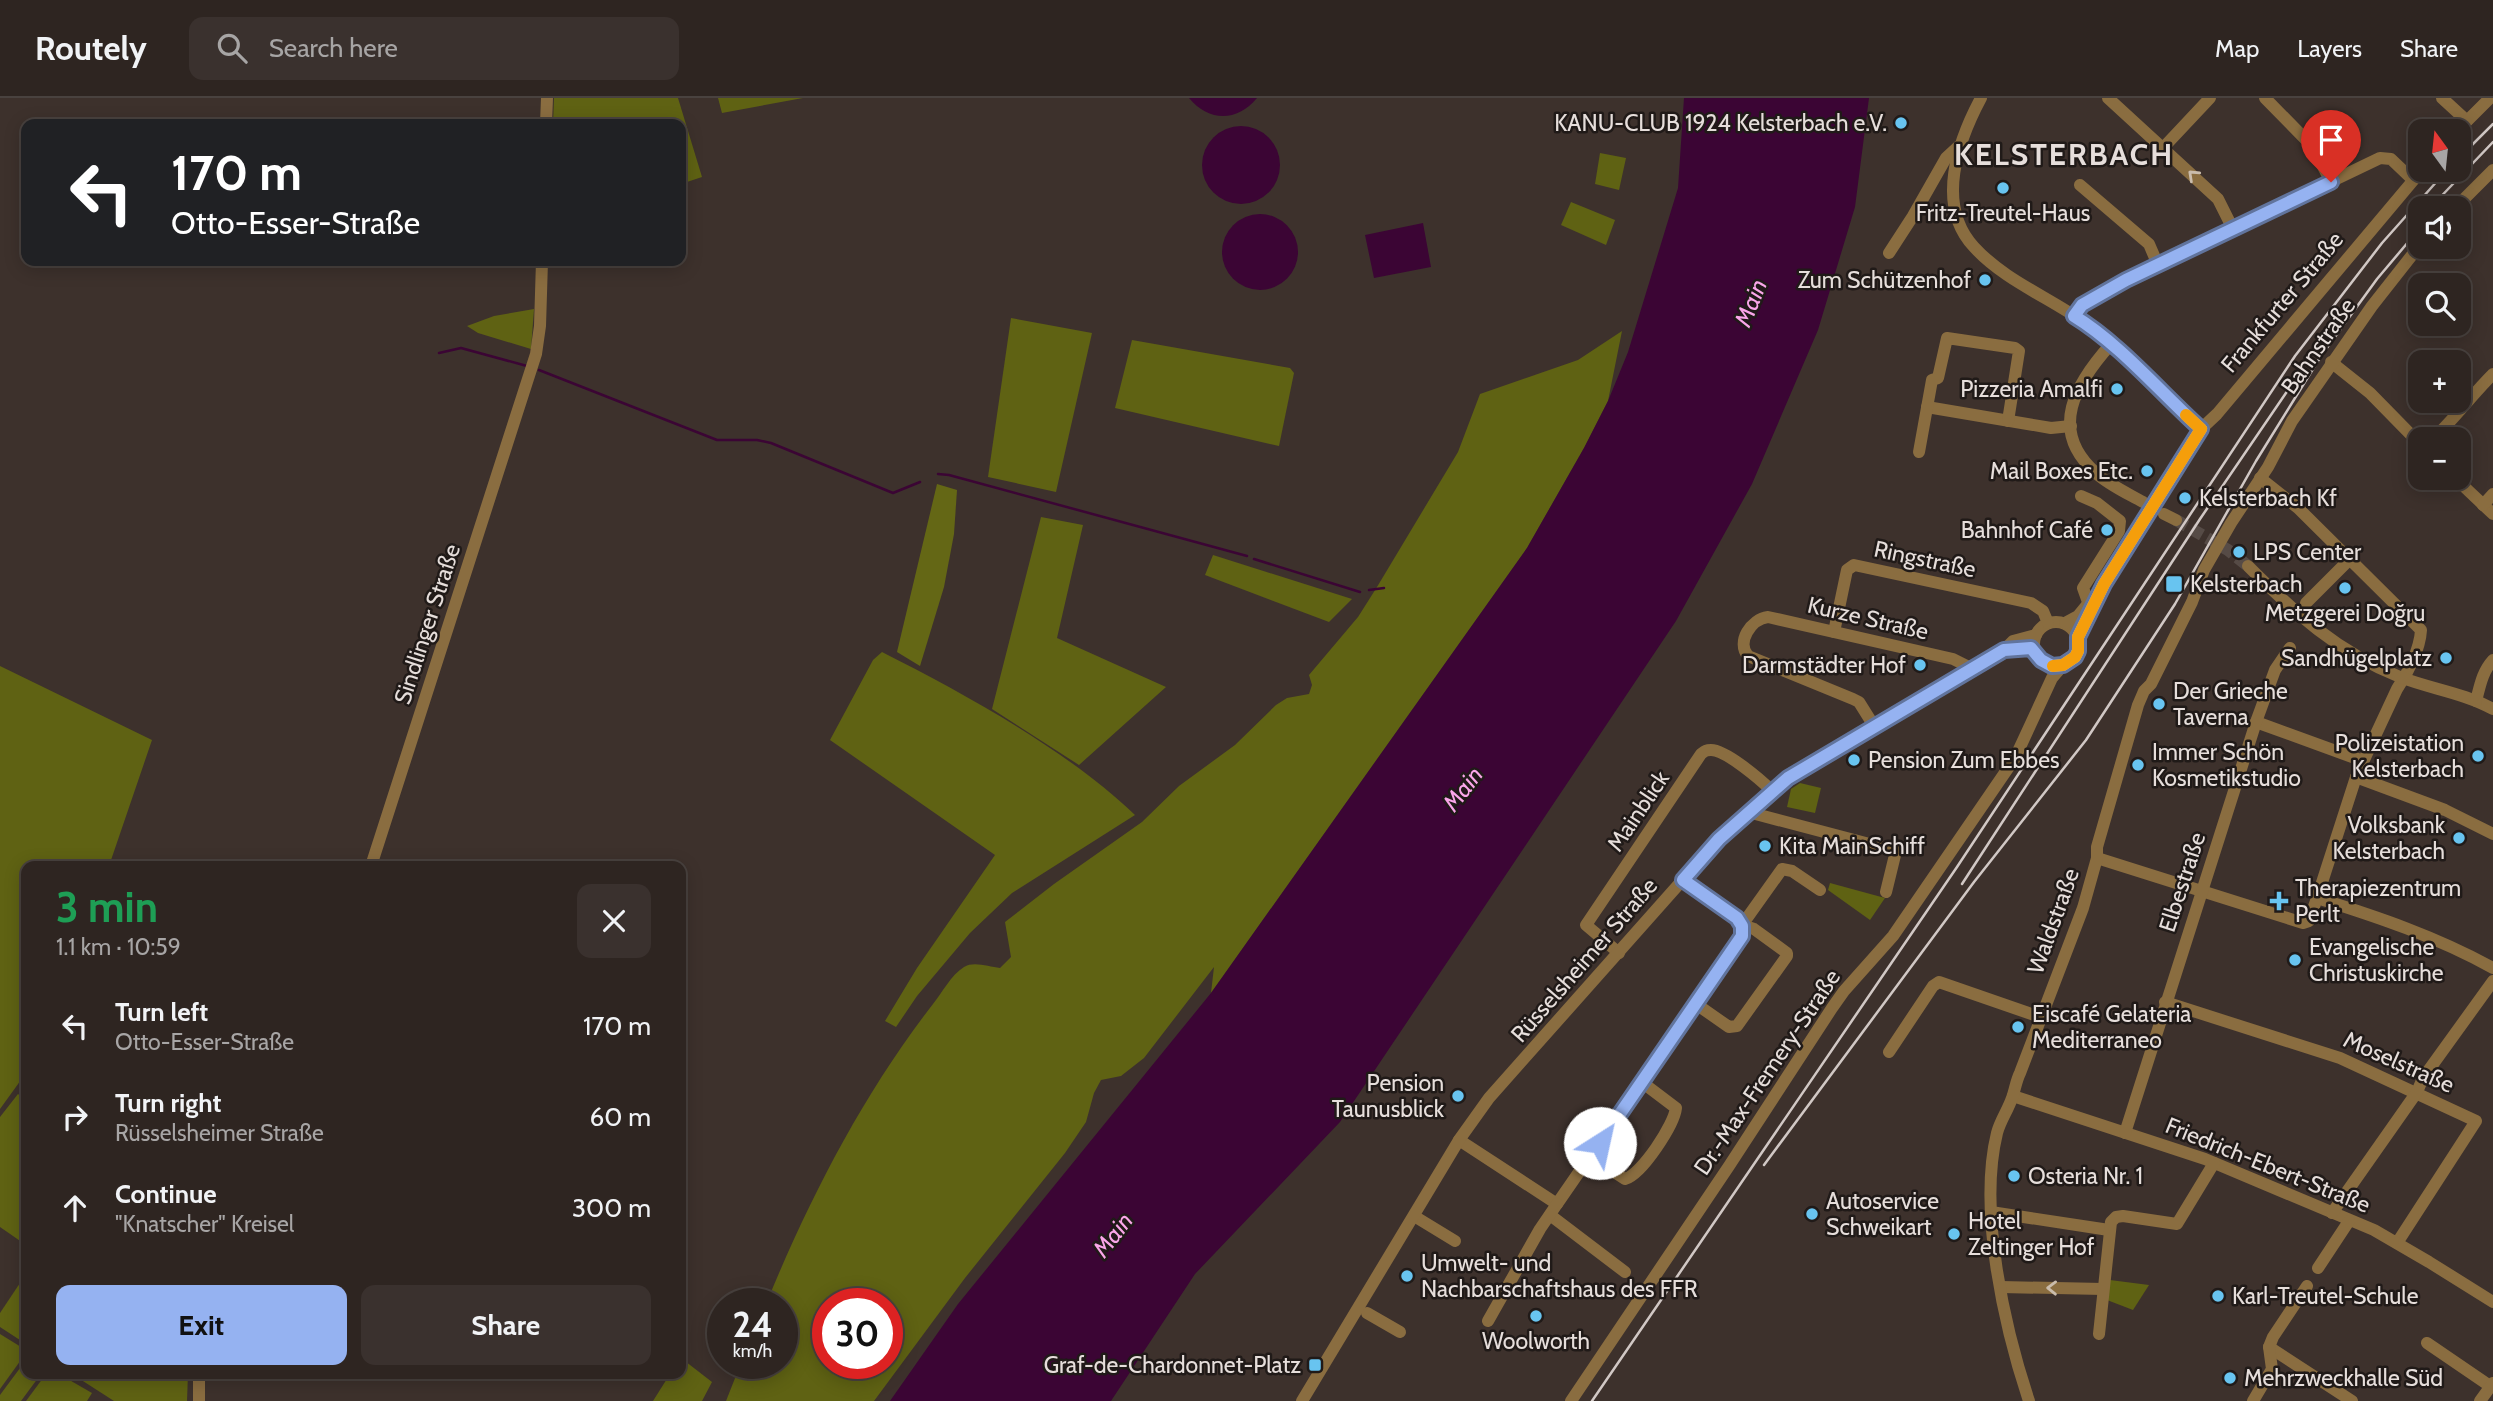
<!DOCTYPE html>
<html lang="en">
<head>
<meta charset="utf-8">
<style>
	:root { --surface:#2e2521; --page:#3a312e; --text:#f1f3f6; --muted:#a7a5a5; --line:#49423f; --accent:#95b2f1 }
	body { margin:0; font-family:Cabin,sans-serif; background:var(--page); color:var(--text); height:100vh; display:flex; flex-direction:column; font-size:26px; white-space:nowrap }
	* { box-sizing:border-box; margin:0 }
	p { font-size:23px; color:var(--muted) }
	.icon { flex:none; width:38px; height:38px; fill:none; stroke:currentColor; stroke-width:2; stroke-linecap:round; stroke-linejoin:round }
	.map { position:relative; flex:1; overflow:hidden }
	.sheet { position:absolute; left:21px; top:763px; width:665px; height:518px; display:flex; flex-direction:column; background:var(--surface); border-radius:14px; box-shadow:0 4px 18px #0003,0 0 0 2px var(--line) }
	.sheet>* { flex:none }
	.banner { position:absolute; left:21px; top:21px; width:665px; height:147px; border-radius:14px; box-shadow:0 4px 18px #0003,0 0 0 2px var(--line); background:#202124; color:#fff; overflow:hidden }
	.needle { width:46px; rotate:345deg }
	.controls { position:absolute; left:2408px; top:21px; display:grid; gap:14px }
	.controls a { display:grid; place-items:center; width:63px; height:63px; border-radius:14px; background:var(--surface); box-shadow:0 4px 18px #0003,0 0 0 2px var(--line); font-size:35px }
	.speed { position:absolute; left:707px; top:1190px; display:flex; gap:14px; font-size:35px; font-weight:700; text-align:center }
	.speed>* { display:grid; place-content:center; width:91px; height:91px; border-radius:50%; background:var(--surface); box-shadow:0 4px 18px #0003,0 0 0 2px var(--line); line-height:1 }
	.speed small { font-size:18px; font-weight:400 }
	.speed .limit { border:10px solid #d22; background:#fff; color:#111 }
	.pin { position:absolute; display:grid; place-items:center; width:60px; height:60px; color:#fff; margin:-72px -30px; border-radius:50% 50% 50% 0; rotate:-45deg; box-shadow:0 0 7px #0007 }
	.pin .icon { rotate:45deg }
	.me { position:absolute; width:77px; margin:-38px; rotate:35deg; stroke-linejoin:round; filter:drop-shadow(0 0 5px #0008) }
	.turn { display:flex; align-items:center; gap:24px; height:147px; padding:0 35px; font-size:32px }
	.turn .icon { width:91px; height:91px; stroke-width:2.5 }
	.turn b { display:block; font-size:49px; line-height:60px }
	.round { display:grid; place-items:center; flex:none; width:74px; height:74px; border-radius:14px; background:var(--page) }
	.headline { display:flex; align-items:center; justify-content:space-between; height:119px; padding:0 35px }
	h1 { font-size:42px; font-weight:700; line-height:52px; color:#1e9e55 }
	.action { display:flex; gap:14px; margin-top:auto; padding:14px 35px }
	.action a { flex:1; height:80px; border-radius:14px; background:var(--accent); color:#111; font-size:28px; font-weight:700; line-height:80px; text-align:center }
	.action a+a { background:var(--page); color:var(--text) }
	ul { padding:0; list-style:none }
	li { display:flex; align-items:center; gap:21px; height:91px; padding:0 35px }
	li div { flex:1 }
	li b { display:block; font-size:26px }
	li em { font-style:normal }
	header { display:flex; align-items:center; gap:42px; box-sizing:border-box; height:98px; padding:0 35px; background:var(--surface); border-bottom:2px solid var(--line) }
	header strong { font-size:33px }
	nav { display:flex; gap:38px; margin-inline-start:auto; font-size:24px }
	.search { width:490px; height:63px; background:var(--page); display:flex; align-items:center; gap:18px; box-sizing:border-box; padding:0 24px; border-radius:14px; color:var(--muted); font-size:26px }
	.map>svg:first-child { display:block }
	.green { fill:#5f6213; fill-rule:evenodd }
	.forest { fill:#646715 }
	.water { fill:#3b0534 }
	.lines { fill:none; stroke-linecap:round; stroke-linejoin:round }
	.stream { stroke:#3b0534; stroke-width:2.5 }
	.minor-tunnel { stroke:#564b46; stroke-width:12; stroke-dasharray:12 6; stroke-linecap:butt }
	.minor { stroke:#8a6d40; stroke-width:12 }
	.rail { stroke:#d1c8c5; stroke-width:2.5 }
	.oneway { stroke:#cabcac }
	.route-casing { stroke:#61749d; stroke-width:18 }
	.route { stroke:#95b2f1; stroke-width:12 }
	.slow { stroke:#f59e0b; stroke-width:12 }
	.poi-dot { fill:#68c4f0; stroke:#201a18; stroke-width:2.5 }
	.labels { text-anchor:middle; stroke-width:5; stroke-linejoin:round; paint-order:stroke }
	.poi-label { font-size:23px; fill:#e6dedb; stroke:#201a18; text-anchor:start }
	.street-label { font-size:23px; fill:#e6dedb; stroke:#201a18 }
	.water-label { font-size:24px; font-style:italic; fill:#faa6e9; stroke:#201a18 }
	.district-label { font-size:30px; font-weight:bold; letter-spacing:2px; fill:#e6dedb; stroke:#201a18 }
</style>
</head>
<body>
<header>
<strong>Routely</strong>
<div class="search"><svg class="icon" aria-label="search" viewBox="0 0 24 24"><circle cx="10" cy="10" r="6"/><path d="M15 15l6 6"/></svg>Search here</div>
<nav><a>Map</a><a>Layers</a><a>Share</a></nav>
</header>
<div class="map">
<svg width="2493" height="1303" viewBox="0 0 2493 1303">
	<rect width="100%" height="100%" fill="#3d312c"/>
	<!-- green -->
	<g class="green">
		<polygon points="554,0 678,0 702,79 681,86 681,26 553,26"/>
		<polygon points="718,0 803,0 722,15"/>
		<polygon points="1600,55 1626,60 1619,92 1595,86"/>
		<polygon points="1571,104 1615,122 1606,147 1561,127"/>
		<polygon points="534,211 531,251 478,235 467,228 494,218"/>
		<polygon points="1011,220 1092,235 1056,394 988,379"/>
		<path d="M 1622,233 L 1608,303 L 1584,350 L 1527,450 L 1211,895 L 1214,869 L 1144,960 L 1121,978 L 1101,982 L 1094,995 L 1086,1024 L 1065,1055 L 965,1180 L 874,1303 L 726,1303 L 741,1265 L 782,1265 L 782,1206 L 766,1206 C 809,1101 863,996 933,906 C 942,895 951,877 964,869 C 974,863 989,869 1000,870 L 1011,859 L 1005,824 L 1054,786 L 1142,724 L 1179,688 L 1235,647 L 1276,607 L 1287,600 L 1309,596 L 1312,587 L 1309,577 L 1358,519 L 1377,489 L 1458,354 L 1480,296 L 1578,262 ZM 828,1206 L 887,1206 L 887,1265 L 828,1265 Z"/>
		<polygon points="1132,242 1290,270 1294,275 1279,348 1115,310"/>
		<polygon points="1041,419 1083,427 1057,540 1166,589 1079,667 992,611"/>
		<polygon points="1213,457 1352,501 1329,524 1205,477"/>
		<path d="M 882,554 C 967,597 1067,652 1135,717 L 1012,795 L 970,835 L 917,898 L 896,929 L 885,923 L 917,870 L 995,757 L 830,642 L 873,562 Z"/>
		<polygon points="0,568 152,642 109,768 26,768 26,975 0,1011"/>
		<polygon points="1800,685 1821,690 1815,715 1787,709 1791,691"/>
		<polygon points="1830,785 1885,800 1870,822 1828,792"/>
		<polygon points="18,996 26,1002 26,1147 0,1129 0,1019"/>
		<polygon points="26,1176 26,1246 0,1229 0,1215"/>
		<polygon points="2110,1182 2149,1187 2133,1212 2107,1202"/>
		<polygon points="0,1236 26,1252 26,1255 0,1291"/>
		<polygon points="681,1260 712,1284 702,1303 653,1303 670,1276 681,1276"/>
		<polygon points="26,1262 26,1276 41,1276 21,1303 0,1303 0,1297"/>
		<polygon points="46,1276 59,1276 92,1295 87,1303 26,1303"/>
		<polygon points="72,1276 188,1276 187,1303 114,1303"/>
	</g>
	<!-- forest -->
	<polygon class="forest" points="937,386 957,392 954,436 944,489 920,568 897,554"/>
	<!-- water -->
	<g class="water">
		<path d="M 1189,0 L 1257,0 C 1237,24 1209,24 1189,0 Z"/>
		<polygon points="1684,0 1869,0 1855,109 1818,232 1752,386 1676,523 1340,1024 1195,1176 1111,1303 890,1303 958,1206 1211,895 1527,450 1584,350 1608,303 1628,254 1678,90"/>
		<circle cx="1241" cy="67" r="39"/>
		<circle cx="1260" cy="154" r="38"/>
		<polygon points="1423,125 1431,169 1374,180 1365,137"/>
	</g>
	<g class="lines">
		<!-- stream -->
		<g class="stream">
			<polyline points="439,255 461,250 527,268"/>
			<polyline points="539,272 717,342 757,342 771,345 893,395 920,384"/>
			<polyline points="938,376 949,377 1247,458"/>
			<polyline points="1254,461 1360,494"/>
			<polyline points="1369,492 1384,490"/>
		</g>
		<!-- minor-tunnel -->
		<polyline class="minor-tunnel" points="2176,422 2228,452 2248,468"/>
		<!-- minor -->
		<g class="minor">
			<path d="M 1981,0 C 1958,43 1935,107 1974,149 C 2005,183 2051,200 2088,227 C 2129,257 2163,297 2201,331"/>
			<polyline points="2108,0 2218,101 2233,131"/>
			<polyline points="2265,0 2313,49 2331,84"/>
			<polyline points="2442,0 2467,23"/>
			<polyline points="546,26 547,0"/>
			<polyline points="2457,33 2490,0"/>
			<polyline points="2163,50 2210,0"/>
			<polyline points="2080,87 2149,146 2158,167"/>
			<polyline points="2455,110 2493,72"/>
			<polyline points="1889,155 1913,118 1946,60 1959,48"/>
			<polyline points="2074,218 2082,207 2126,182 2380,60 2391,61 2413,82"/>
			<path d="M 2111,246 C 2076,285 2047,332 2096,375 C 2109,387 2127,395 2143,404"/>
			<polyline points="2331,264 2370,295 2420,346"/>
			<polyline points="1927,309 2051,330 2071,328"/>
			<path d="M 2433,341 C 2455,320 2472,297 2493,276"/>
			<polyline points="1919,354 1932,282 1938,280 1947,240 2015,250 2019,253 2008,323"/>
			<path d="M 2260,380 L 2298,410 L 2421,532 C 2420,551 2408,575 2397,591 L 2356,679 L 2317,800"/>
			<polyline points="2455,380 2493,416"/>
			<polyline points="2081,398 2097,405 2120,423 2119,433 2083,490 2088,504"/>
			<polyline points="2483,407 2493,396"/>
			<polyline points="2164,416 2176,422"/>
			<path d="M 2248,468 C 2295,515 2337,554 2400,579 C 2431,591 2464,595 2493,611"/>
			<polyline points="2306,505 2349,462"/>
			<circle cx="2056" cy="546" r="22"/>
			<polyline points="2065,525 2078,518 2104,486 2201,331 2217,316 2422,72"/>
			<polyline points="1834,534 1847,472 1854,467 2031,505 2043,513 2048,525"/>
			<polyline points="2078,539 2098,499"/>
			<path d="M 2476,603 C 2480,588 2482,574 2493,562"/>
			<polyline points="2256,624 2363,663"/>
			<path d="M 1874,628 L 1859,604 L 1853,601 L 1748,558 C 1736,544 1751,521 1768,519 L 1953,561 L 1971,570"/>
			<polyline points="2356,679 2445,712 2493,736"/>
			<polyline points="1748,714 1896,753 1886,794"/>
			<path d="M 2097,760 L 2303,825 L 2309,823 L 2317,800 C 2378,819 2437,839 2493,870"/>
			<polyline points="371,768 536,256 540,228 542,163"/>
			<path d="M 1619,855 L 1586,827 L 1701,656 C 1705,653 1706,652 1711,652 C 1726,652 1761,682 1772,693"/>
			<polyline points="2165,904 2340,960 2476,1023 2397,1145"/>
			<polyline points="1696,906 1729,929 1737,928 1787,858 1787,855 1754,831 1742,827 1782,771 1792,773 1820,792"/>
			<polyline points="1889,954 1933,888 1939,884 2040,919"/>
			<polyline points="2013,998 2205,1061 2374,1132 2429,1164 2493,1204"/>
			<polyline points="2125,1035 2256,624 2275,572 2290,550"/>
			<polyline points="1459,1042 1557,1106 1742,838 1742,827 1737,820 1683,782"/>
			<path d="M 1591,1059 L 1625,1081 C 1642,1076 1674,1027 1676,1010 L 1643,985"/>
			<polyline points="1991,1114 2109,1132"/>
			<polyline points="2332,1115 2417,994 2423,980 2493,883"/>
			<polyline points="1550,1117 1625,1174"/>
			<polyline points="1414,1118 1455,1143"/>
			<polyline points="2318,1170 2349,1123"/>
			<polyline points="2001,1189 2103,1191"/>
			<polyline points="1367,1215 1400,1234"/>
			<polyline points="1488,1223 1540,1131 1557,1106"/>
			<polyline points="2099,1236 2111,1124 2116,1119 2123,1118 2177,1126 2214,1065"/>
			<polyline points="2427,1245 2490,1288"/>
			<polyline points="2269,1249 2352,1303"/>
			<polyline points="199,1303 199,1276"/>
			<polyline points="1302,1303 1459,1042 1489,1000 1719,741 1772,693 1788,680 1874,628 2004,552 2013,543 2036,537"/>
			<polyline points="1571,1303 1729,1068 1832,910 1844,893 1893,838 2015,660 2052,580 2063,567"/>
			<path d="M 2029,1303 C 2004,1228 1978,1112 1997,1035 C 2000,1023 2008,1012 2012,1000 C 2015,992 2016,983 2020,975 L 2083,810 L 2097,760 L 2097,749 L 2138,607 L 2144,593 L 2151,586 L 2192,504 L 2204,472 L 2231,425 L 2268,369 L 2292,323 L 2372,208 L 2420,147"/>
			<polyline points="2253,1303 2272,1271 2269,1249 2273,1239 2307,1188"/>
			<polyline points="2480,1303 2493,1285"/>
		</g>
		<!-- rail -->
		<g class="rail">
			<polyline points="2459,60 2493,26"/>
			<polyline points="2430,110 2493,44"/>
			<polyline points="1962,786 2200,421 2288,292"/>
			<polyline points="1764,1067 1974,784 2086,642 2175,506 2256,363 2321,258 2377,181 2420,130"/>
			<polyline points="1592,1303 1957,769 2295,258 2382,145 2447,72"/>
		</g>
	</g>
	<!-- one-way arrows -->
	<defs><path id="oneway-chevron" d="M-2-3.5L2.5 0L-2 3.5" fill="none" stroke-width="1.6" stroke-linecap="round" stroke-linejoin="round" transform="scale(1.75)"/></defs>
	<g class="oneway">
		<use href="#oneway-chevron" transform="translate(2193 77) rotate(-137)"/>
		<use href="#oneway-chevron" transform="translate(2052 1190) rotate(-179)"/>
	</g>
	<g class="lines">
		<!-- route casing -->
		<g class="route-casing">
			<path id="route" d="M 1600,1045 L 1742,838 L 1742,828 L 1737,820 L 1683,782 L 1719,741 L 1788,680 L 2004,552 L 2031,550 L 2041,562 L 2052,568 L 2063,567 L 2075,559 L 2078,553 L 2078,539 L 2104,486 L 2201,331 C 2161,295 2120,246 2074,218 L 2082,207 L 2126,182 L 2331,84"/>
		</g>
		<!-- route -->
		<use href="#route" class="route"/>
		<!-- slow -->
		<polyline class="slow" points="2053,568 2063,567 2075,559 2078,553 2078,539 2104,486 2201,331 2186,317"/>
	</g>
	<!-- markers -->
	<g class="poi-dot">
		<circle cx="1901" cy="25" r="7"/>
		<circle cx="2003" cy="90" r="7"/>
		<circle cx="1985" cy="182" r="7"/>
		<circle cx="2117" cy="291" r="7"/>
		<circle cx="2147" cy="373" r="7"/>
		<circle cx="2185" cy="400" r="7"/>
		<circle cx="2107" cy="432" r="7"/>
		<circle cx="2239" cy="454" r="7"/>
		<rect x="2165" y="477" width="18" height="18" rx="3.5"/>
		<circle cx="2345" cy="490" r="7"/>
		<circle cx="2446" cy="560" r="7"/>
		<circle cx="1920" cy="567" r="7"/>
		<circle cx="2159" cy="606" r="7"/>
		<circle cx="2478" cy="658" r="7"/>
		<circle cx="1854" cy="662" r="7"/>
		<circle cx="2138" cy="667" r="7"/>
		<circle cx="2459" cy="740" r="7"/>
		<circle cx="1765" cy="748" r="7"/>
		<path d="M2275.5 792.5h7v7h7v7h-7v7h-7v-7h-7v-7h7z"/>
		<circle cx="2295" cy="862" r="7"/>
		<circle cx="2018" cy="929" r="7"/>
		<circle cx="1458" cy="998" r="7"/>
		<circle cx="2014" cy="1078" r="7"/>
		<circle cx="1812" cy="1116" r="7"/>
		<circle cx="1954" cy="1136" r="7"/>
		<circle cx="1407" cy="1178" r="7"/>
		<circle cx="2218" cy="1198" r="7"/>
		<circle cx="1536" cy="1218" r="7"/>
		<rect x="1308" y="1260" width="14" height="14" rx="3.5"/>
		<circle cx="2230" cy="1280" r="7"/>
	</g>
	<g class="labels">
		<!-- poi labels -->
		<g class="poi-label">
			<text x="1887" y="33" text-anchor="end">KANU-CLUB 1924 Kelsterbach e.V.</text>
			<text x="2003" y="123" text-anchor="middle">Fritz-Treutel-Haus</text>
			<text x="1971" y="190" text-anchor="end">Zum Schützenhof</text>
			<text x="2103" y="299" text-anchor="end">Pizzeria Amalfi</text>
			<text x="2133" y="381" text-anchor="end">Mail Boxes Etc.</text>
			<text x="2199" y="408">Kelsterbach Kf</text>
			<text x="2093" y="440" text-anchor="end">Bahnhof Café</text>
			<text x="2253" y="462">LPS Center</text>
			<text x="2190" y="494">Kelsterbach</text>
			<text x="2345" y="523" text-anchor="middle">Metzgerei Doğru</text>
			<text x="2432" y="568" text-anchor="end">Sandhügelplatz</text>
			<text x="1906" y="575" text-anchor="end">Darmstädter Hof</text>
			<text x="2173" y="601">Der Grieche<tspan x="2173" dy="26">Taverna</tspan></text>
			<text x="2464" y="653" text-anchor="end">Polizeistation<tspan x="2464" dy="26">Kelsterbach</tspan></text>
			<text x="2152" y="662">Immer Schön<tspan x="2152" dy="26">Kosmetikstudio</tspan></text>
			<text x="1868" y="670">Pension Zum Ebbes</text>
			<text x="2445" y="735" text-anchor="end">Volksbank<tspan x="2445" dy="26">Kelsterbach</tspan></text>
			<text x="1779" y="756">Kita MainSchiff</text>
			<text x="2295" y="798">Therapiezentrum<tspan x="2295" dy="26">Perlt</tspan></text>
			<text x="2309" y="857">Evangelische<tspan x="2309" dy="26">Christuskirche</tspan></text>
			<text x="2032" y="924">Eiscafé Gelateria<tspan x="2032" dy="26">Mediterraneo</tspan></text>
			<text x="1444" y="993" text-anchor="end">Pension<tspan x="1444" dy="26">Taunusblick</tspan></text>
			<text x="2028" y="1086">Osteria Nr. 1</text>
			<text x="1826" y="1111">Autoservice<tspan x="1826" dy="26">Schweikart</tspan></text>
			<text x="1968" y="1131">Hotel<tspan x="1968" dy="26">Zeltinger Hof</tspan></text>
			<text x="1421" y="1173">Umwelt- und<tspan x="1421" dy="26">Nachbarschaftshaus des FFR</tspan></text>
			<text x="2232" y="1206">Karl-Treutel-Schule</text>
			<text x="1536" y="1251" text-anchor="middle">Woolworth</text>
			<text x="1301" y="1275" text-anchor="end">Graf-de-Chardonnet-Platz</text>
			<text x="2244" y="1288">Mehrzweckhalle Süd</text>
		</g>
		<!-- street labels -->
		<g class="street-label">
			<text transform="translate(2282 204) rotate(-50)" y="8">Frankfurter Straße</text>
			<text transform="translate(2318 248) rotate(-55)" y="8">Bahnstraße</text>
			<text transform="translate(1925 461) rotate(12)" y="8">Ringstraße</text>
			<text transform="translate(1868 520) rotate(13)" y="8">Kurze Straße</text>
			<text transform="translate(427 526) rotate(-72)" y="8">Sindlinger Straße</text>
			<text transform="translate(1638 713) rotate(-56)" y="8">Mainblick</text>
			<text transform="translate(2182 784) rotate(-72)" y="8">Elbestraße</text>
			<text transform="translate(2053 823) rotate(-70)" y="8">Waldstraße</text>
			<text transform="translate(1584 862) rotate(-49)" y="8">Rüsselsheimer Straße</text>
			<text transform="translate(2399 964) rotate(24)" y="8">Moselstraße</text>
			<text transform="translate(1767 974) rotate(-56)" y="8">Dr.-Max-Fremery-Straße</text>
			<text transform="translate(2268 1067) rotate(22)" y="8">Friedrich-Ebert-Straße</text>
		</g>
		<!-- water labels -->
		<g class="water-label">
			<text transform="translate(1751 205) rotate(-68)" y="8">Main</text>
			<text transform="translate(1463 691) rotate(-52)" y="8">Main</text>
			<text transform="translate(1113 1137) rotate(-52)" y="8">Main</text>
		</g>
		<!-- district labels -->
		<g class="district-label">
			<text x="2064" y="67">KELSTERBACH</text>
		</g>
	</g>
</svg>
<div class="controls">
<a><svg class="needle" viewBox="-14 -14 28 28"><path d="M0-13l5 13h-10z" fill="#e53935"/><path d="M0 13l5-13h-10z" fill="#a7a5a5"/></svg></a>
<a><svg class="icon" aria-label="sound" viewBox="0 0 24 24"><path d="M4 9h4l5-4v14l-5-4H4zM17 9q2 3 0 6"/></svg></a>
<a><svg class="icon" aria-label="search" viewBox="0 0 24 24"><circle cx="10" cy="10" r="6"/><path d="M15 15l6 6"/></svg></a>
<a>+</a>
<a>−</a>
</div>
<div class="speed"><div>24<small>km/h</small></div><div class="limit">30</div></div>
<div class="pin" style="left:2331px;top:84px;background:#d93025"><svg class="icon" aria-label="arrive" viewBox="0 0 24 24"><path d="M6 21V4h12l-3 4 3 4H6"/></svg></div>
<svg class="me" style="left:1600px;top:1045px" viewBox="-20 -20 40 40"><circle r="19" fill="#fff"/><path d="M0-13L10 11 0 6-10 11z" fill="#95b2f1"/></svg>
<div class="banner">
<div class="turn"><svg class="icon" aria-label="left" viewBox="0 0 24 24"><path d="M17 20v-9H6M10 6l-5 5 5 5"/></svg><div><b>170 m</b>Otto-Esser-Straße</div></div>
</div>
<section class="sheet">
<div class="headline"><div><h1>3 min</h1><p>1.1 km · 10:59</p></div><a class="round"><svg class="icon" aria-label="close" viewBox="0 0 24 24"><path d="M6 6l12 12M18 6L6 18"/></svg></a></div>
<ul>
<li><svg class="icon" aria-label="left" viewBox="0 0 24 24"><path d="M17 20v-9H6M10 6l-5 5 5 5"/></svg><div><b>Turn left</b><p>Otto-Esser-Straße</p></div><em>170 m</em></li>
<li><svg class="icon" aria-label="right" viewBox="0 0 24 24"><path d="M7 20v-9h11M14 6l5 5-5 5"/></svg><div><b>Turn right</b><p>Rüsselsheimer Straße</p></div><em>60 m</em></li>
<li><svg class="icon" aria-label="ahead" viewBox="0 0 24 24"><path d="M12 20V5M6 11l6-6 6 6"/></svg><div><b>Continue</b><p>&quot;Knatscher&quot; Kreisel</p></div><em>300 m</em></li>
</ul>
<div class="action"><a>Exit</a><a>Share</a></div>
</section>
</div>
</body>
</html>
